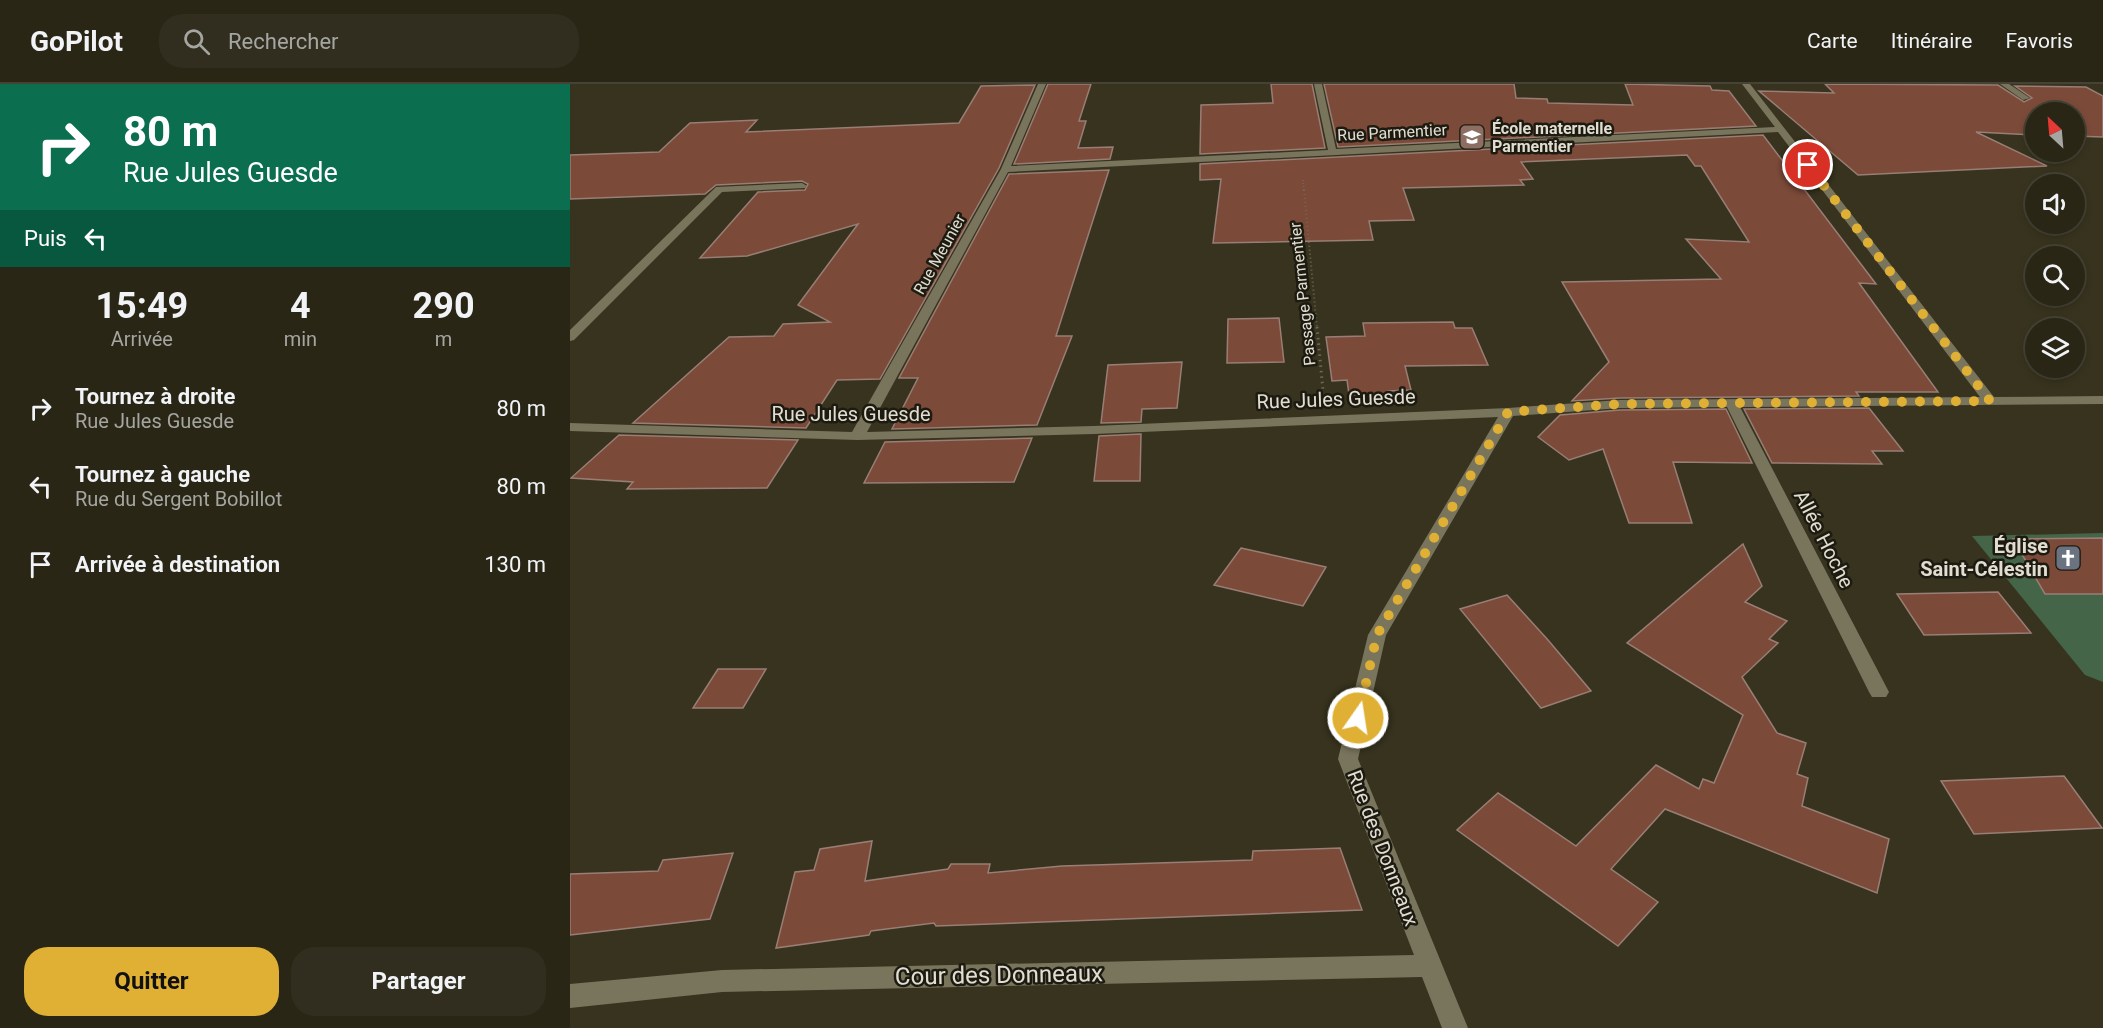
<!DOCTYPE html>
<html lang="fr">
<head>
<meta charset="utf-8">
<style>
	:root { --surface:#292616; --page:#312e1f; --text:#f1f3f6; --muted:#a5a5a1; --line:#454335; --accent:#dfb034 }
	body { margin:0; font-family:Roboto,sans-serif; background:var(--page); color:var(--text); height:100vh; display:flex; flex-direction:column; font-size:22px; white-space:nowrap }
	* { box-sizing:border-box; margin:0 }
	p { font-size:20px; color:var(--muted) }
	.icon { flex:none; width:33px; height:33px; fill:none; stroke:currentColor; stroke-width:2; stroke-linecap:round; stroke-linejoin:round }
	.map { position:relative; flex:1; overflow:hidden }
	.panel { display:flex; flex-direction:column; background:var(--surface); width:570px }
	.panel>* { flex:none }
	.banner { background:#0b6e4f; color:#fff; overflow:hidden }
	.needle { width:39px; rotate:334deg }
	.tools { position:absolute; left:1455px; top:18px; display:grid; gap:12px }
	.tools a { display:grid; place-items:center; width:60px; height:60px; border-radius:50%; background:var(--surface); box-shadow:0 3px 9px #0003,0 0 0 2px var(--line); font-size:30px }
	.pin { position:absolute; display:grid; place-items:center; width:51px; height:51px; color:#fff; margin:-26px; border:3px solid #fff; border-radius:50%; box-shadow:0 2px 6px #0007 }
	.me { position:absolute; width:66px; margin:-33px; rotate:13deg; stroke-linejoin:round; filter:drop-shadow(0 0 4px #0008) }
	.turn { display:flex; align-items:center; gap:21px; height:126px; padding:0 24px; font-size:27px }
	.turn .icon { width:78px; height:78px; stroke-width:2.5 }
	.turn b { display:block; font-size:42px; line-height:51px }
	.then { display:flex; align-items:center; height:57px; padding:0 24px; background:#0003; gap:12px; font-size:22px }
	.eta { display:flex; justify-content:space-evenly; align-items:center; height:102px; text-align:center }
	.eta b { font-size:36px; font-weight:700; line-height:42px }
	.cta { display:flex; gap:12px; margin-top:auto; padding:12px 24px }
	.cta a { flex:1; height:69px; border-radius:24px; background:var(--accent); color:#111; font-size:24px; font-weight:700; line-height:69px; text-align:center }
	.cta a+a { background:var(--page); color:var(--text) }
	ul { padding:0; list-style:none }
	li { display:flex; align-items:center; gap:18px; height:78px; padding:0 24px }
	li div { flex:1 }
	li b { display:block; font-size:22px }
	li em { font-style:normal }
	header { display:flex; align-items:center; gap:36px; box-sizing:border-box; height:84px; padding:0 30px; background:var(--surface); border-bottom:2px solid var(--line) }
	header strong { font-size:28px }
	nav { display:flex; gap:33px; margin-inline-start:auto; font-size:21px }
	.search { width:420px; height:54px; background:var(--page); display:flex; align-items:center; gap:15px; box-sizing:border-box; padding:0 21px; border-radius:24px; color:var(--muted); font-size:22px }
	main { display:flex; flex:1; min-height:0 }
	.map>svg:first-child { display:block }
	.green { fill:#446548 }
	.building { fill:#7c4a39; stroke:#987e75; stroke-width:1.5 }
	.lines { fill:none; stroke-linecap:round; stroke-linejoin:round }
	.path-far2 { stroke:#6d6957; stroke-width:1.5; stroke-dasharray:1 2; stroke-linecap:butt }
	.path-far1 { stroke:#6d6957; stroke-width:2; stroke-dasharray:1 3; stroke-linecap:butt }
	.path { stroke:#6d6957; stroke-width:3; stroke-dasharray:1.5 4; stroke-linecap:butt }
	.service { fill:#79755d; fill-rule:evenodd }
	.minor { fill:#79755d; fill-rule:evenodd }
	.route { stroke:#dfb034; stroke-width:10; stroke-dasharray:0 18 }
	.labels { text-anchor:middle; stroke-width:5; stroke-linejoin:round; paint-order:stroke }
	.far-poi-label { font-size:16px; font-weight:bold; fill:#e1ded1; stroke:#1d1b11; text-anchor:start }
	.far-street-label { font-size:16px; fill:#e1ded1; stroke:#1d1b11 }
	.street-label { font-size:20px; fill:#e1ded1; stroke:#1d1b11 }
	.poi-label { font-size:20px; font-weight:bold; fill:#e1ded1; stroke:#1d1b11; text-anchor:end }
	.near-street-label { font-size:24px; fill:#e1ded1; stroke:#1d1b11 }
</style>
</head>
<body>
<header>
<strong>GoPilot</strong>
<div class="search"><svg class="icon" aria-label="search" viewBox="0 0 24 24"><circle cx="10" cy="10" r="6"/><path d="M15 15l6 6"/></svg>Rechercher</div>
<nav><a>Carte</a><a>Itinéraire</a><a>Favoris</a></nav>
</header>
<main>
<section class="panel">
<div class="banner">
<div class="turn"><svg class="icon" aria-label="right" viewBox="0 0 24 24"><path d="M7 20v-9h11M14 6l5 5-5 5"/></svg><div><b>80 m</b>Rue Jules Guesde</div></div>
<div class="then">Puis<svg class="icon" aria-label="left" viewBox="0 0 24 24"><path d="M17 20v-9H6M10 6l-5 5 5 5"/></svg></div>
</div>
<div class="eta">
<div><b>15:49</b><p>Arrivée</p></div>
<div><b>4</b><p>min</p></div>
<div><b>290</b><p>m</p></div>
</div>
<ul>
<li><svg class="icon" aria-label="right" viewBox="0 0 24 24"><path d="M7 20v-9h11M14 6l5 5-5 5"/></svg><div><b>Tournez à droite</b><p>Rue Jules Guesde</p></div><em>80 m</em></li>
<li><svg class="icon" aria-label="left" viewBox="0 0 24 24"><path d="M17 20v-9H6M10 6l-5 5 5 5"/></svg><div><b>Tournez à gauche</b><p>Rue du Sergent Bobillot</p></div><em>80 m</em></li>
<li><svg class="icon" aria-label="arrive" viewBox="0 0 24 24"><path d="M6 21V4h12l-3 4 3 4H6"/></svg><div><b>Arrivée à destination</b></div><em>130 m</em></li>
</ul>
<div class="cta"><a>Quitter</a><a>Partager</a></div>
</section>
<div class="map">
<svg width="1533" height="944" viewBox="0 0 1533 944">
	<rect width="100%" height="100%" fill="#37331e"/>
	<!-- green -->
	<polygon class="green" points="1533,449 1533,598 1515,591 1402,452"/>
	<!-- building -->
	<g class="building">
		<polygon points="478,0 521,0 509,37 516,37 508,64 543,63 540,75 444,80"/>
		<polygon points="701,0 742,0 755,64 630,70 631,21 703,19"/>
		<polygon points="754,0 944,0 946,14 977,15 978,19 1063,21 1055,0 1140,2 1142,6 1159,7 1186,42 768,63"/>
		<polygon points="1255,0 1428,1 1454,18 1462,14 1445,2 1516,3 1533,12 1533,53 1504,52 1504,28 1466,28 1466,51 1406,48 1477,82 1288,91 1189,7 1264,9"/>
		<polygon points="465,1 429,84 310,295 267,296 236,344 63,339 159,253 204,252 213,240 260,238 228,221 288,140 177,172 130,174 188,108 235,106 238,100 232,97 146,101 135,110 0,115 0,71 89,68 120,39 187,36 176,48 389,39 411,2"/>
		<polygon points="1193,51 1306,200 1289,199 1368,308 1286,308 1289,312 1050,314 1002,317 1039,278 992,198 1151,195 1116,155 1179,158 1131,82 1125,82 1117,71 951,78 963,95 950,96 954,101 833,104 844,136 799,137 803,156 643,159 651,95 630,96 630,80"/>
		<polygon points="539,86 486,252 502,252 467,341 322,345 348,294 329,294 439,90"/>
		<polygon points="709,234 714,278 657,279 658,235"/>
		<polygon points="883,238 885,244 902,244 918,281 835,282 841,306 818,307 820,317 780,318 777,296 762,297 756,253 795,252 793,239"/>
		<polygon points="612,278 607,324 572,325 571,338 531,339 538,281"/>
		<polygon points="1299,324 1333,367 1302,367 1312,380 1202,379 1174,325"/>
		<polygon points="1156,325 1182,379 1103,378 1122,439 1059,439 1033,365 999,376 968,353 990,331 1050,326"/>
		<polygon points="571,350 570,397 524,397 529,352"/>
		<polygon points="49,351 228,356 197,404 57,405 63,398 1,394"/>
		<polygon points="462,354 444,398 294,399 315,358"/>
		<polygon points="1533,454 1533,510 1475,510 1443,455"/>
		<polygon points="1173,460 1192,502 1175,518 1217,537 1199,555 1208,559 1172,593 1207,649 1236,659 1227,690 1238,694 1232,722 1319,755 1307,809 1095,725 1041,785 1088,818 1048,862 887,746 928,709 1006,762 1086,681 1129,705 1133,695 1144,699 1173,631 1057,559"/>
		<polygon points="671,464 698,470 756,483 733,522 644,501"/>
		<polygon points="1428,508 1461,549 1354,551 1327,510"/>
		<polygon points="937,511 978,556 1021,607 971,624 890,525"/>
		<polygon points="148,585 196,585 173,624 123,624"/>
		<polygon points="1494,692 1532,744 1404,750 1371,697"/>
		<polygon points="302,757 295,797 378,785 381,780 420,780 418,789 492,782 682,776 683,767 770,764 792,826 366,842 364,839 301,847 299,851 206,864 225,788 244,786 250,765"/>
		<polygon points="163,769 140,835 0,851 0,790 88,787 93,776"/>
	</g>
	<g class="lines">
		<!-- path-far2 -->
		<polyline class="path-far2" points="733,96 734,107"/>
		<!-- path-far1 -->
		<polyline class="path-far1" points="734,106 747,244"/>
		<!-- path -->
		<polyline class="path" points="747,243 753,307"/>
		<!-- service -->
		<g class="service">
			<polygon points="1430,0 1439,0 1460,14 1453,16"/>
			<polygon points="232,99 237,102 235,104 152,108 4,256 0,257 0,246 146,103"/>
		</g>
		<!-- minor -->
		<path class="minor" d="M 468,0 L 476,0 L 441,82 L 758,66 L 744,0 L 752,0 L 766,65 L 1205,43 L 1172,0 L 1180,0 L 1424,313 L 1533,312 L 1533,320 L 1170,323 L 1319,608 L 1316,613 L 1302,613 L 1299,608 L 1157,323 L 1050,324 L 943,332 L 816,551 L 788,675 L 898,944 L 872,944 L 852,893 L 152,908 L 0,924 L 0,900 L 152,886 L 844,871 L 768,675 L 798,551 L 928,333 L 524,350 L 287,356 L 0,347 L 0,339 L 282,348 L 431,85 ZM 1208,48 L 1410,313 L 1050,316 L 938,324 L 524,342 L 297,348 L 438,88 Z"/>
	</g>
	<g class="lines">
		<!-- route -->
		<polyline class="route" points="788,634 807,551 938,328 1050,320 1420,317 1238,81"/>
	</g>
	<!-- icons -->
	<defs>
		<g id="school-square" transform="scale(1.35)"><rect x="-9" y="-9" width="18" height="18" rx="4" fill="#8d6e63" stroke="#1d1b11"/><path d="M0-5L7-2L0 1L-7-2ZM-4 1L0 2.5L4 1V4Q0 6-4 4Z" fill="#fff"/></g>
		<g id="church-square" transform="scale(1.35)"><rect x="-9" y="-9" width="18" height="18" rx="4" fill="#6b7280" stroke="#1d1b11"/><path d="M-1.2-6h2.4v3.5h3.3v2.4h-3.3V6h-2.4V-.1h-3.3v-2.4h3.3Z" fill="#fff"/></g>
	</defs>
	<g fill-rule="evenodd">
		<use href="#school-square" x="902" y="53"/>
		<use href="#church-square" x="1498" y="474"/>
	</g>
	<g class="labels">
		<!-- far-poi labels -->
		<g class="far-poi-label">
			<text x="922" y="50">École maternelle<tspan x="922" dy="18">Parmentier</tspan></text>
		</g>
		<!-- far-street labels -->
		<g class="far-street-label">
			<text transform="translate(822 48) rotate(-3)" y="6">Rue Parmentier</text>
			<text transform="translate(369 170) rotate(-61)" y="6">Rue Meunier</text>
			<text transform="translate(732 210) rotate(-96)" y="6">Passage Parmentier</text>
		</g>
		<!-- street labels -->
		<g class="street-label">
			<text transform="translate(766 315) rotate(-2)" y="7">Rue Jules Guesde</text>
			<text x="281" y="337">Rue Jules Guesde</text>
			<text transform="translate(1254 455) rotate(63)" y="7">Allée Hoche</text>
			<text transform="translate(813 764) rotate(69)" y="7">Rue des Donneaux</text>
		</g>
		<!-- poi labels -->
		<g class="poi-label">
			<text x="1478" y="469">Église<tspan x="1478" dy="23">Saint-Célestin</tspan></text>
		</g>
		<!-- near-street labels -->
		<g class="near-street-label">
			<text transform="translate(429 891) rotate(-1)" y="8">Cour des Donneaux</text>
		</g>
	</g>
</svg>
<div class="tools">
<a><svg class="needle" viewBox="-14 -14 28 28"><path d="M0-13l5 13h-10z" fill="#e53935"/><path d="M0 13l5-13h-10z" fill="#a5a5a1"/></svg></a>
<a><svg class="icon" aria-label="sound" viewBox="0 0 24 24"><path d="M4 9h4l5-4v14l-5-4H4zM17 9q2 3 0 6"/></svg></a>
<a><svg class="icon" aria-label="search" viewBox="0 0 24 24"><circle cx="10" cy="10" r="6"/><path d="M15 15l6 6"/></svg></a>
<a><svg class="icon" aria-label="layers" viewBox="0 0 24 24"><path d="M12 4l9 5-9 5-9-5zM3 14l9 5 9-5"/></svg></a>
</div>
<div class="pin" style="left:1238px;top:81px;background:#d93025"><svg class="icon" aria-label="arrive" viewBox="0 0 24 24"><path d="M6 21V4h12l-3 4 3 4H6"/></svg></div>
<svg class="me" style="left:788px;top:634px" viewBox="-20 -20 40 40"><circle r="17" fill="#dfb034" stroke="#fff" stroke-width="3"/><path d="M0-11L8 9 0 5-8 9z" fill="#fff"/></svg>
</div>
</main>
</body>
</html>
